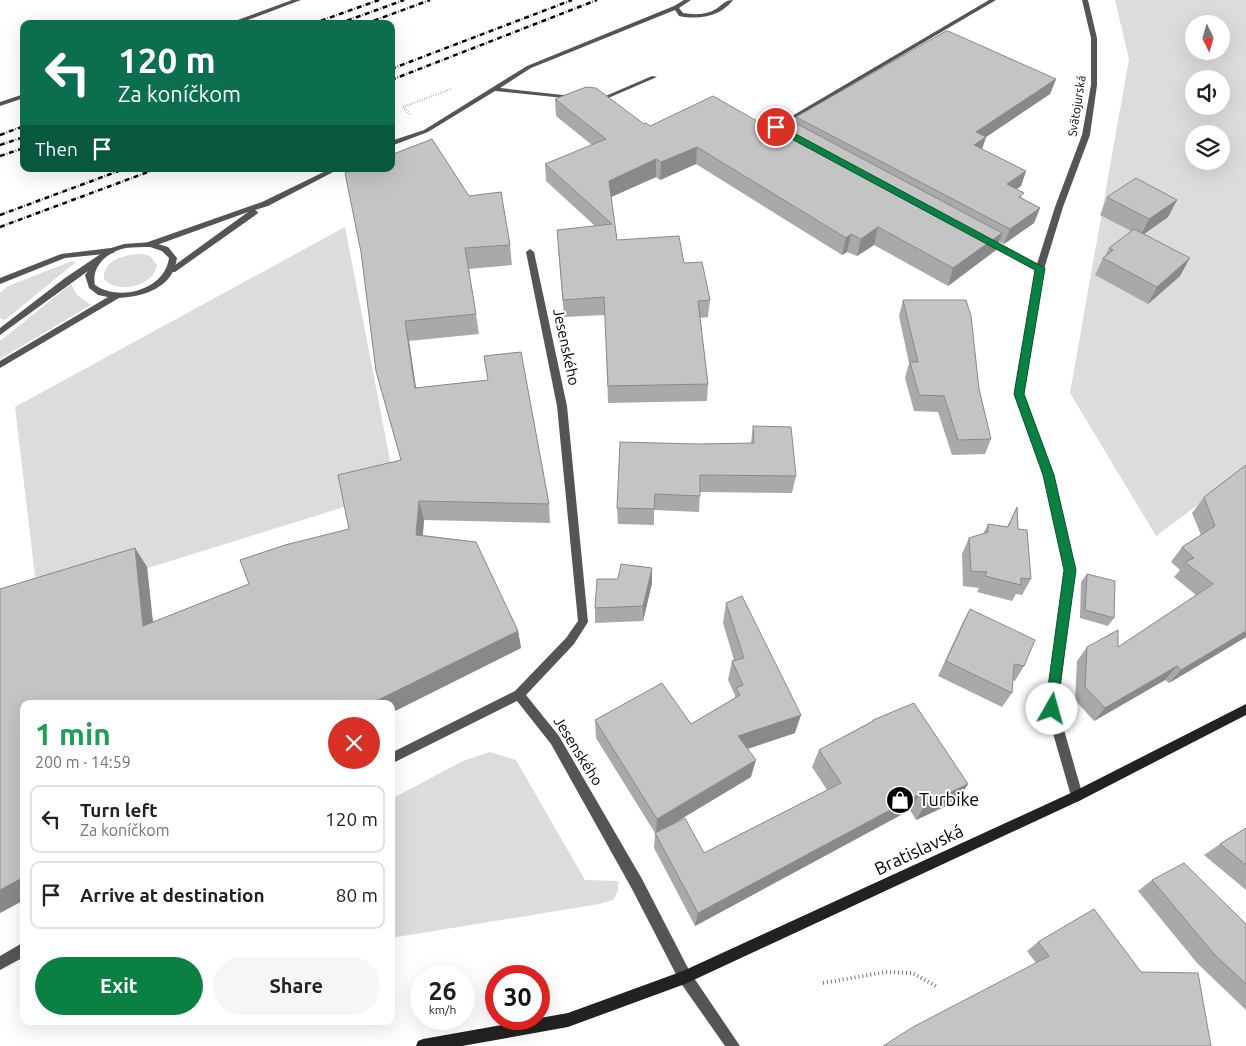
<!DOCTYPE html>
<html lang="en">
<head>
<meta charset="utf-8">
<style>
	:root { --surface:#fff; --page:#f6f6f6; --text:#202124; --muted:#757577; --line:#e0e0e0; --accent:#0b8043 }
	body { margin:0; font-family:Ubuntu,sans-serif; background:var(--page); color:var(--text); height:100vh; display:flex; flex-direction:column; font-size:19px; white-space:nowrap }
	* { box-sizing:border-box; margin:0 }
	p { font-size:16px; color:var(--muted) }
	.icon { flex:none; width:28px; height:28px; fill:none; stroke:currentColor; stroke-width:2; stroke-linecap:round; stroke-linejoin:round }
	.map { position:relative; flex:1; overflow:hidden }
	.panel { position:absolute; left:20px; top:700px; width:375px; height:325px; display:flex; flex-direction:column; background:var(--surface); border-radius:10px; box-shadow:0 5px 20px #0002 }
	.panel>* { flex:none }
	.guide { position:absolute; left:20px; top:20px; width:375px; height:152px; border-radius:10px; box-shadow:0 5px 20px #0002; background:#0b6e4f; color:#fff; overflow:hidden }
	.needle { width:32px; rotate:175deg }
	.tools { position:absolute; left:1185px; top:15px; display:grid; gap:10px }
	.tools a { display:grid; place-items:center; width:45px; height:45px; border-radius:50%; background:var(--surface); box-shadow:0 5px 20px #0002; font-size:25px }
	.speed { position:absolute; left:410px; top:965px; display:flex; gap:10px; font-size:25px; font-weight:700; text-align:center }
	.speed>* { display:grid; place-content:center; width:65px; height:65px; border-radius:50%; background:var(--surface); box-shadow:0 5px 20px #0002; line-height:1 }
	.speed small { font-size:12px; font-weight:400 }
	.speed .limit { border:8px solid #d22; background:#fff; color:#111 }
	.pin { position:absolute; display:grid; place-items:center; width:42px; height:42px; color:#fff; margin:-21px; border:2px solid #fff; border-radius:50%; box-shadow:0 1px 5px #0007 }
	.me { position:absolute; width:55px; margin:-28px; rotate:7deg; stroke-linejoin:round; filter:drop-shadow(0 0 4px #0008) }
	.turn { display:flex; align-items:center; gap:18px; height:105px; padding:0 15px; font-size:22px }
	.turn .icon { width:65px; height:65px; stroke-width:2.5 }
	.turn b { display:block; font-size:35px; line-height:42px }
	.then { display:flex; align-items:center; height:48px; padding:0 15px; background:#0003; gap:10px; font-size:19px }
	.round { display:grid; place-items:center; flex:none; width:52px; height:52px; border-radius:26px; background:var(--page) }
	.summary { display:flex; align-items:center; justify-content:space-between; height:85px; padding:0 15px }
	h1 { font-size:30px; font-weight:600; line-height:38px; color:#1e9e55 }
	.action { display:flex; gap:10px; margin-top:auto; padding:10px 15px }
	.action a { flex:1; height:58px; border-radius:30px; background:var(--accent); color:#fff; font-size:20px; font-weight:600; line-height:58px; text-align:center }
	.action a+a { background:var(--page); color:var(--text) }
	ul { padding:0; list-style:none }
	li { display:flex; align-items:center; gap:15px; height:68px; margin:0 10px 8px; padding:0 5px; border:2px solid var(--line); border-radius:10px }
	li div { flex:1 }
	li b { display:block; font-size:19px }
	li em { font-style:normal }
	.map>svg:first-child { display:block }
	.green { fill:#dcdcdc; fill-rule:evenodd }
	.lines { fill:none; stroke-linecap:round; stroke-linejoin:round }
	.path-far1 { stroke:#777; stroke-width:2; stroke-dasharray:0.5 2; stroke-linecap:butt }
	.path { stroke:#777; stroke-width:4; stroke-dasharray:1 3; stroke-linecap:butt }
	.lane { fill:#555; fill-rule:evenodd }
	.street { fill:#555; fill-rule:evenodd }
	.secondary { fill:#222; fill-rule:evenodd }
	.rail { stroke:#000; stroke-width:2.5; stroke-dasharray:5 2 0.5 2; stroke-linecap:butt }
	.wall { fill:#a9a9a9 }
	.shaded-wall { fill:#898989 }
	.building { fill:#c4c4c4; stroke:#898989 }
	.route { fill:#0b8043; stroke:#07532c }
	.labels { text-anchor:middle; stroke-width:4; stroke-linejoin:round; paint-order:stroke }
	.far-street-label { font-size:12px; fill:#000; stroke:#fff }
	.street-label { font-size:15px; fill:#000; stroke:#fff }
	.near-poi-label { font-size:18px; fill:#000; stroke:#fff; text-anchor:start }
	.near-street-label { font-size:18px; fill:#000; stroke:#fff }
</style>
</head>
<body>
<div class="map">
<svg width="1246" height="1046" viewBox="0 0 1246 1046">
	<rect width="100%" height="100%" fill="#fff"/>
	<!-- green -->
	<g class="green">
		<path d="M 1115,0 L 1246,0 L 1246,469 L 1156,536 L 1070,393 L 1129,59 ZM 1194,24 L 1221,24 L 1221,51 L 1194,51 ZM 1194,79 L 1221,79 L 1221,106 L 1194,106 ZM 1194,134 L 1221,134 L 1221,161 L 1194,161 Z"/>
		<polygon points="345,227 396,491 38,602 15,407"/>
		<path d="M 143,254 L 150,256 L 157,265 C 154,286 117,295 104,279 C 102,259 127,254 143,254 Z"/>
		<polygon points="72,261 76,262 5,320 0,318 0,293 8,286"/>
		<polygon points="71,284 77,295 91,305 0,359 0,341"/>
		<polygon points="490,752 516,760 585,880 618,881 618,891 613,900 599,904 391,938 391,799 463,761"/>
	</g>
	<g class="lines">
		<!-- path-far1 -->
		<polyline class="path-far1" points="410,114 403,107 451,89"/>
		<!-- path -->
		<polyline class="path" points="823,983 886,972 912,973 936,986"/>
		<!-- lane -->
		<g class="lane">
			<path d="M 684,0 L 691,0 L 679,8 L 683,13 C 694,15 706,15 716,9 C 722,5 725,0 733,0 C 720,17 699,20 679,16 L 675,10 L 531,68 L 500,88 L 572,96 L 574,97 L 574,99 L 495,91 L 428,132 L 391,146 L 391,141 L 424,130 L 527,66 L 674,6 Z"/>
			<polygon points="652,76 657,77 599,102 594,101"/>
			<polygon points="330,169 339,169 268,206 255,210 258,212 257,214 175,272 169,272 168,270 248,212 154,246 148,246 147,244 148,242 262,202"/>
			<polygon points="111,248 114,249 114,253 65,258 0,284 0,278 61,254"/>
		</g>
		<!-- street -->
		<g class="street">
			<polygon points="292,0 301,0 237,24 227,24"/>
			<polygon points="989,0 996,0 780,127 775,126"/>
			<polygon points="1082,0 1088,0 1097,38 1097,85 1090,135 1063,207 1044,269 1024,394 1054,475 1075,570 1058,709 1083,796 1081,800 1077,802 1073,800 1071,796 1046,709 1065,570 1044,475 1014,394 1036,270 982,240 983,238 989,238 1037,264 1055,207 1082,135 1091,85 1091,38"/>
			<polygon points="24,94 24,98 0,106 0,102"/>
			<path d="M 151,242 L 168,247 L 177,258 C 173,288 145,296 119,298 L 0,368 L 0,361 L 108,297 L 98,295 L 89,288 L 85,275 L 88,271 L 0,335 L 0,328 L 65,278 L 108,249 L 124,244 ZM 150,247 L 162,251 L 169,258 C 165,290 119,302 95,285 C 91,266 107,252 126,248 C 133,247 142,247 150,247 Z"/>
			<polygon points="530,249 534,252 567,406 588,622 574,644 526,695 559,736 642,879 690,972 740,1046 725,1046 680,982 632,889 551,744 517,701 391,764 391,753 515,691 566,638 578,621 557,406 526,252"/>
			<polygon points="24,942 24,957 0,970 0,956"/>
		</g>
		<!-- secondary -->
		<polygon class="secondary" points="1246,704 1246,715 1081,800 685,984 568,1027 462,1046 416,1046 418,1041 423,1039 568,1013 683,971 1073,792"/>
		<!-- rail -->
		<g class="rail">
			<polyline points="312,24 379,0"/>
			<polyline points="338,24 404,0"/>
			<polyline points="365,24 430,0"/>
			<polyline points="391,69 572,0"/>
			<polyline points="391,80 597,0"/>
			<polyline points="0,135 24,126"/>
			<polyline points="0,145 24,137"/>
			<polyline points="0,156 24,148"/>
			<polyline points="0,215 124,169"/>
			<polyline points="0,227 156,169"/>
		</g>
	</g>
	<!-- wall -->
	<g class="wall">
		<polygon points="1056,79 1050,94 986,137 982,149 1026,171 1021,186 1017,189 1022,198 1040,208 1034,223 1004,244 999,242 996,250 948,286 874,245 857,256 847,252 842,255 696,164 660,180 656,177 611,197 617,240 684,263 710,300 708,317 700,318 708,384 707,401 608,403 605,315 564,317 558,247 595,226 546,181 545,164 592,145 556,116 555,99 650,126 771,129 795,123 796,117"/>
		<polygon points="432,139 469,196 501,192 510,245 512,265 469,269 479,334 409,341 416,388 488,380 484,356 521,352 549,504 550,523 424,520 423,535 476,542 518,631 521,648 391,713 391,704 24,704 24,900 0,913 0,589 135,548 147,567 153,622 249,584 240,560 285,545 349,529 338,475 401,460 376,371 361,252 345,173 355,169 391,169 391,155"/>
		<polygon points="1107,197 1177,200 1168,217 1143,234 1180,276 1148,304 1095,275 1103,258 1105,256 1109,248 1131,231 1100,215"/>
		<polygon points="903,300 979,389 991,439 985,454 952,455 938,412 914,411 905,378 909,363 899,316"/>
		<polygon points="753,426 796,476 792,493 700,492 699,512 654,510 654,525 618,524 617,508 699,444 751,443"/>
		<polygon points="1244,466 1246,637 1169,683 1165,680 1094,721 1075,700 1077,661 1087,647 1118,647 1196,595 1174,577 1180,570 1171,562 1182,547 1201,535 1192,513 1204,497"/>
		<polygon points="1017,507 1018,529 1031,579 1022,595 1016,594 1012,601 977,592 979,588 963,586 962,554 969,538 983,534 988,524 1007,527"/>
		<polygon points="1087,574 1114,618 1108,626 1080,618 1081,582"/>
		<polygon points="652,583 643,621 595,623 595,608"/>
		<polygon points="726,603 795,733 748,749 751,777 676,822 704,853 827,790 812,767 819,750 871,722 873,720 968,784 957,801 916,820 910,810 695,926 654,848 655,833 596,738 595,720 691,724 735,698 735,695 728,680 732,661 734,660 723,623"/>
		<polygon points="970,609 1024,666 1015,681 1013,680 1012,693 1002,707 938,676 962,624"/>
		<polygon points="1246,828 1246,890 1204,855 1220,844"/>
		<polygon points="1152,880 1246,924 1246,1010 1197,963 1138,891"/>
		<polygon points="1038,942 1141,972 1036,963 1027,951"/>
	</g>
	<!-- shaded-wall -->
	<g class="shaded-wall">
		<polygon points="1056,79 1050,94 986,137 981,152 969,160 976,132"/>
		<polygon points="697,147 696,164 660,180 661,162"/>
		<polygon points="656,159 656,177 609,198 609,181"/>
		<polygon points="1026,171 1021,186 1002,199 1007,184"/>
		<polygon points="1177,200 1168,217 1140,237 1149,219"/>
		<polygon points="1040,208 1034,223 1004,244 1010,229"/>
		<polygon points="878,227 874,245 857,256 861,239"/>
		<polygon points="1002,233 996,250 948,286 953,268"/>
		<polygon points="851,234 847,252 842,255 846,238"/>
		<polygon points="1190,258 1180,276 1148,304 1157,287"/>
		<polygon points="405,321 409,341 419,408 415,388"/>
		<polygon points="419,501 424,520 421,553 416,535"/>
		<polygon points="135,548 147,567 155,643 143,626"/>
		<polygon points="652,568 652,583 643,621 643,606"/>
		<polygon points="518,631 521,648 391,713 391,704 370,704"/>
		<polygon points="1246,631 1246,637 1169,683 1181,670"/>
		<polygon points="1177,666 1165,680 1094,721 1105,708"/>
		<polygon points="801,715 795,733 734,753 738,736"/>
		<polygon points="756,760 751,777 656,834 657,819"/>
		<polygon points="968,784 957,801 916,820 926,804"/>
		<polygon points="920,794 910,810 695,926 698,913"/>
		<polygon points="24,877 24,900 0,913 0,890"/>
	</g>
	<!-- building -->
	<g class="building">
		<polygon points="946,31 948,31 1056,79 976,132 986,137 974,145 1026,171 1007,184 1024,193 1019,197 1040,208 1010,229 796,117"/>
		<polygon points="586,87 596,88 644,124 646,123 650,126 713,96 771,129 788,119 1002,233 953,268 878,227 861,239 851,234 846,238 697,147 661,162 656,159 609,181 617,240 679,236 684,263 702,262 710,300 698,301 708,384 608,386 604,297 563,300 557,230 612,224 545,164 606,139 555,99"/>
		<polygon points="432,139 469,196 501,192 510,245 465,248 476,314 405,321 415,388 488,380 484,356 521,352 549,504 419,501 416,535 476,542 518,631 370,704 24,704 24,877 0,890 0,589 135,548 143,626 249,584 240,560 285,545 349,529 338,475 401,460 376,371 361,252 345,173 355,169 391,169 391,155"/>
		<polygon points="1136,178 1177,200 1149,219 1107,197"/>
		<polygon points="1134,229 1190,258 1157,287 1103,258 1113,250 1109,248"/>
		<polygon points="903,300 966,300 971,316 979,389 991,439 958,440 944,396 919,395 910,362 918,362"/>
		<polygon points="753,426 791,427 796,476 700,475 700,496 655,494 654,509 617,508 620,442 699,444 754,443"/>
		<polygon points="1246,465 1246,631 1181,670 1177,666 1105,708 1085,687 1087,647 1118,630 1118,647 1213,584 1185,562 1194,558 1182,547 1215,526 1204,497"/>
		<polygon points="1017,507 1018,529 1027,530 1031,579 1021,578 1021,585 985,576 987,572 971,571 969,538 988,532 988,524 1008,527"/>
		<polygon points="621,564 652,568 643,606 595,608 597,579 618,579"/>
		<polygon points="1087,574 1115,581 1114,618 1085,610"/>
		<polygon points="742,596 801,715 738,736 756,760 657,819 595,720 662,683 691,724 740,695 736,688 743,685 732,661 744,658 726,603"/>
		<polygon points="970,609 1035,640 1024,666 1014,664 1012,693 946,661"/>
		<polygon points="914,703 968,784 926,804 920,794 698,913 655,833 685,818 704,853 841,783 819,750 873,721 873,720"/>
		<polygon points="1246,828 1246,865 1220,844"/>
		<polygon points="1184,863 1246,924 1246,984 1214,954 1152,880"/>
		<polygon points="1094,909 1141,972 1198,973 1211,1046 883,1046 913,1027 1049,956 1038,942"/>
	</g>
	<!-- route -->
	<polygon class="route" points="773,125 779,125 1045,268 1024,394 1054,475 1076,570 1056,713 1052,715 1047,713 1045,709 1064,570 1043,475 1014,394 1035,270 773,129"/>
	<!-- icons -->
	<defs>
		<g id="shop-disc" transform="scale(1.4375)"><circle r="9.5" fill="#000" stroke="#fff"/><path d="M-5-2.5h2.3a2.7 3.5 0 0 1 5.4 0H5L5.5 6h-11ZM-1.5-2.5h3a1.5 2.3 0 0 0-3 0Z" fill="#fff"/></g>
	</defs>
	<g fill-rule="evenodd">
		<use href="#shop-disc" x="900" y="800"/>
	</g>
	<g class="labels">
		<!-- far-street labels -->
		<g class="far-street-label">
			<text transform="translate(1077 106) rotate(-81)" y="4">Svätojurská</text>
		</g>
		<!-- street labels -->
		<g class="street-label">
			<text transform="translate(566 347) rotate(78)" y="5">Jesenského</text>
			<text transform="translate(578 751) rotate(58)" y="5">Jesenského</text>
		</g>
		<!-- near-poi labels -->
		<g class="near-poi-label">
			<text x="919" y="806">Turbike</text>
		</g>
		<!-- near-street labels -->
		<g class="near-street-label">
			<text transform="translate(919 850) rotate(-25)" y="6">Bratislavská</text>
		</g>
	</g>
</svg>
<div class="tools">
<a><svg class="needle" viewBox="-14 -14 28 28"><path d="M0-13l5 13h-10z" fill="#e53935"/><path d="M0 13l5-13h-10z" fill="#757577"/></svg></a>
<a><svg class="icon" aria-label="sound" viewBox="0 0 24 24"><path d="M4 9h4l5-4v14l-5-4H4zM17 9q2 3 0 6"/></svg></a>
<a><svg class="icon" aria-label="layers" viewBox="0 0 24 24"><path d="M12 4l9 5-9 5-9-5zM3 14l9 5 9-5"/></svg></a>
</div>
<div class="speed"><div>26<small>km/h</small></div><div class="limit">30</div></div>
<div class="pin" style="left:776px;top:127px;background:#d93025"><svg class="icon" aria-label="arrive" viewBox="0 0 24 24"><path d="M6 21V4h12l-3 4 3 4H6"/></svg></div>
<svg class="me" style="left:1052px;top:709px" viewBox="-20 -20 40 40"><circle r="19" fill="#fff"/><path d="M0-13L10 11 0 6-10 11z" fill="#0b8043"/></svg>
<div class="guide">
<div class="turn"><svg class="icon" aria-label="left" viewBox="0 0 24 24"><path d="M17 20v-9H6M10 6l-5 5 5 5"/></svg><div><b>120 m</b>Za koníčkom</div></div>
<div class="then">Then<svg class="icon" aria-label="arrive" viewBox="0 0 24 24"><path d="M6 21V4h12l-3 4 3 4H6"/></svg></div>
</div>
<section class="panel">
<div class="summary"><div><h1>1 min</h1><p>200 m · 14:59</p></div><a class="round" style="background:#d93025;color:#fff"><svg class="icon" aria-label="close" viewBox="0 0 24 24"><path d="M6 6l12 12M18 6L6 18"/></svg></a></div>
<ul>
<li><svg class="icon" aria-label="left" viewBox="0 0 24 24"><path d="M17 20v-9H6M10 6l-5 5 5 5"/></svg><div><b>Turn left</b><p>Za koníčkom</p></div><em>120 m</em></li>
<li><svg class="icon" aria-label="arrive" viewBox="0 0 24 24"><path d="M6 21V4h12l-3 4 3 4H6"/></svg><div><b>Arrive at destination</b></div><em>80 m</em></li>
</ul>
<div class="action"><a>Exit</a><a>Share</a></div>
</section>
</div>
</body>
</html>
